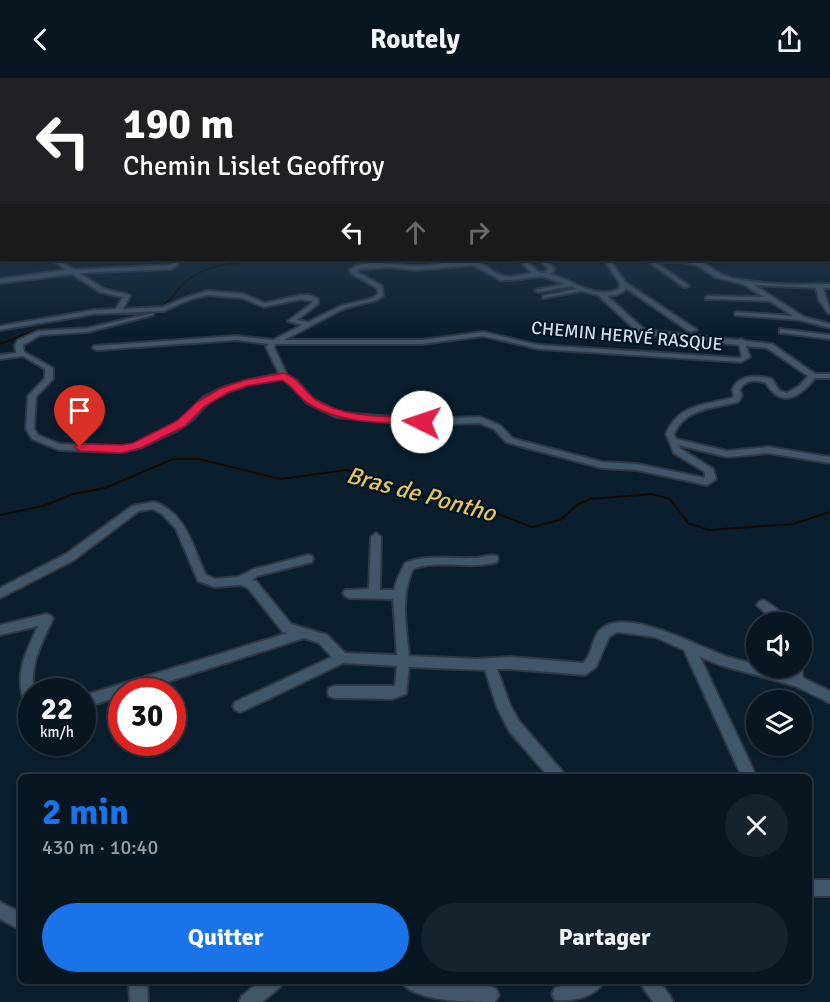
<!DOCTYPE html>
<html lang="fr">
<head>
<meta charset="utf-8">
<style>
	:root { --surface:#081622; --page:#16232f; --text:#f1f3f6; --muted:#989fa5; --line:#293540; --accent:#1a73e8 }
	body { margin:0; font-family:Signika,sans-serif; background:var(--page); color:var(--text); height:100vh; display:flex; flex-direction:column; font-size:22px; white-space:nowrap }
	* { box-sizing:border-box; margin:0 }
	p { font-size:20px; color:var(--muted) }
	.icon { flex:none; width:33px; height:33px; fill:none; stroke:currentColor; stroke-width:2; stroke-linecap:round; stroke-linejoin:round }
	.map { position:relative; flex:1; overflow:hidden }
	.details { position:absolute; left:18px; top:696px; width:794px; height:210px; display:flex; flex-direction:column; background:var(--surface); border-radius:9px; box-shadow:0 2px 4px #0004,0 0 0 2px var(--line) }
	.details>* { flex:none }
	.guide { position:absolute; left:0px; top:0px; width:831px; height:183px; box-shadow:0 2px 4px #0004,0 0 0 2px var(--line); background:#202124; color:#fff; overflow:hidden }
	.tools { position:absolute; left:746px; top:534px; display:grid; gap:12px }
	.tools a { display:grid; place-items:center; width:66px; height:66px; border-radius:50%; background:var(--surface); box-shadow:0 2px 4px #0004,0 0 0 2px var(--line); font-size:30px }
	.speed { position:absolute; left:18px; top:600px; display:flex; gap:12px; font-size:30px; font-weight:700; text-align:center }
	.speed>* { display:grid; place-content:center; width:78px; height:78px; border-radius:50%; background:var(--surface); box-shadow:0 2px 4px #0004,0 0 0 2px var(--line); line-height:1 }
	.speed small { font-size:15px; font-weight:400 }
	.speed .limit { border:9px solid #d22; background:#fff; color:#111 }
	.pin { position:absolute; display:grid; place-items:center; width:51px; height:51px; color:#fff; margin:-62px -26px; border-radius:50% 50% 50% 0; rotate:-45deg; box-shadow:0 0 6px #0007 }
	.pin .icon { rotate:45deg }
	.me { position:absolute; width:66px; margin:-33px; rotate:274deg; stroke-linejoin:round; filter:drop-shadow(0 0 4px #0008) }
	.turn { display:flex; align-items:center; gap:21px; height:126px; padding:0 24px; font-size:27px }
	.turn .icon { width:78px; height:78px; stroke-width:2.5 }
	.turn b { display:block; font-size:42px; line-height:51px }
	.lanes { display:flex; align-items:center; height:57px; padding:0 24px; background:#0003; justify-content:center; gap:30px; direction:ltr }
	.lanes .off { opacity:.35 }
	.round { display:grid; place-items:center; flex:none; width:63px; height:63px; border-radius:32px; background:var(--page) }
	.headline { display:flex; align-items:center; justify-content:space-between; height:102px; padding:0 24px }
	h1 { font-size:36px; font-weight:800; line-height:45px; color:var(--accent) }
	.primary-button { display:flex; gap:12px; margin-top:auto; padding:12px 24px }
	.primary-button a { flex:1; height:69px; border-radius:36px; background:var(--accent); color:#fff; font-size:24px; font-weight:800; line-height:69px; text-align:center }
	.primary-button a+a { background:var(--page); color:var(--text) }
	header { display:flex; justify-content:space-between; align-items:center; height:78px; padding:0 24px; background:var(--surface); font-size:27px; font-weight:800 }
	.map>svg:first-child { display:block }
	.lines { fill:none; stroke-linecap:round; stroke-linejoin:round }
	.stream-far1 { stroke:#130b00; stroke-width:1.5 }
	.stream { stroke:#130b00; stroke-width:2 }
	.minor-casing { stroke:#2e3744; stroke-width:4 }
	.minor { fill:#415669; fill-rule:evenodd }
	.route { fill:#e11d48; stroke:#92132f; stroke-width:1.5 }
	.labels { text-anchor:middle; stroke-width:4.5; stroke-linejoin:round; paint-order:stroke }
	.far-street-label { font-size:18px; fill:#d1dee8; stroke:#031524 }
	.water-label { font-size:24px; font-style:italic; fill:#e9c459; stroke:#031524 }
</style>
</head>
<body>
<header><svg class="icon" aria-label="back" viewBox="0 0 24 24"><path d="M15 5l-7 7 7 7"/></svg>Routely<svg class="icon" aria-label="share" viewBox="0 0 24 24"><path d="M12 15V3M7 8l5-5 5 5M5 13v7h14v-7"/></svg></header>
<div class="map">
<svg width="830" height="924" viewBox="0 0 830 924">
	<rect width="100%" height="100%" fill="#0a1e2e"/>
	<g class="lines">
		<!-- stream-far1 -->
		<g class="stream-far1">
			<path d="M 161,229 C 171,223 176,213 184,205 C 203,187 232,186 257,182"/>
			<polyline points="0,266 36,252 91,249 146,235"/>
		</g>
		<!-- stream -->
		<polyline class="stream" points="0,437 43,428 73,416 105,410 173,381 199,381 280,401 347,392 424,419 466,424 532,449 560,442 577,427 590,421 652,416 670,421 688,445 709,452 793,446 830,434"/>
		<!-- minor casing -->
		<g class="minor-casing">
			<g id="minor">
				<rect x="0" y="129" width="2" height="4"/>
				<path d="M 52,182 L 58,182 L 74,192 L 170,187 L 173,185 L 172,182 L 178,182 L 178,187 L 171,191 L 79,195 L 104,211 L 129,217 L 130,218 L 123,231 L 163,229 L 187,219 L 208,213 L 243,216 L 265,225 L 301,217 L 310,217 L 318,221 L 318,226 L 297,242 L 308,244 L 341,228 L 373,220 L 378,216 L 377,210 L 352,196 L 350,192 C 363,180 397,187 414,188 C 434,189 456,180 475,184 C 485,185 491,194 500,197 C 510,201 522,197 532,195 L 519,182 L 525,182 L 539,194 L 544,195 L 548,191 L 540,182 L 546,182 L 555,191 L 550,196 C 571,202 597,222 619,211 L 620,205 L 604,182 L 610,182 L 625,204 L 697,252 L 690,254 L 626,210 L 624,213 L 616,217 L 607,218 L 645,252 L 738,262 L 741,261 L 745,263 L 772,266 L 815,296 L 830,296 L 830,300 L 815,300 C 800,319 781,331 766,305 C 757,302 744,301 740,312 L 742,318 L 738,324 C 714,330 685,330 674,356 L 676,361 L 727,373 L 768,369 L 830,379 L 830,385 L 768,375 L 727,379 L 679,367 L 681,371 L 713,391 L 716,401 L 707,407 L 637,392 L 602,390 L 516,367 L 506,364 L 494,351 L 479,345 L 422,347 L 336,339 L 307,325 L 291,307 L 283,301 L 247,307 L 228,314 L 210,323 L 191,343 L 176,353 L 140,370 L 122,374 L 59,372 L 32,361 L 26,351 L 28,318 L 45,300 L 45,291 L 23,278 L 0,281 L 0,277 L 16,275 L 15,267 L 18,262 L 38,253 L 88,250 L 153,235 L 153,237 L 88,254 L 40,257 L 23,267 L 24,274 L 53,290 L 53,301 L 36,319 L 34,351 L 38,357 L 60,366 L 122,368 L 135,366 L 170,349 L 185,339 L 204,319 L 222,310 L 245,303 L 279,296 L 266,269 L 269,266 L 236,262 L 97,272 L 93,270 L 94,268 L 236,258 L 273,262 L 302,247 L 288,243 L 312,225 L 312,223 L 301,221 L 264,229 L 242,220 L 208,217 L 191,221 L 164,233 L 94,236 L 0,252 L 0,248 L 94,232 L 116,231 L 123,219 L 100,214 L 72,196 L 0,205 L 0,201 L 67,192 ZM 473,187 L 501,202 L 513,202 L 541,198 L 565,206 L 535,212 L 538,214 L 571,208 L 577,211 L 543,218 L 543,220 L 582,213 L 598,217 L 640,256 L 739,267 L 742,278 L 740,280 L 539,267 L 483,254 L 422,262 L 284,262 L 345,230 L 377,222 L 383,218 L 382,208 L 357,194 L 359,191 L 391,189 L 415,192 ZM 483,258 L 539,271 L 741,284 L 750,279 L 746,268 L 767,270 L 808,298 L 799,308 L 787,315 L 779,312 L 772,301 C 757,297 739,296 732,312 L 734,318 L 732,320 C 705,327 678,326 666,356 L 674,375 L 705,394 L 705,400 L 637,386 L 602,384 L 522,363 L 512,360 L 500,347 L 480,339 L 422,341 L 341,335 L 313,321 L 297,303 L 287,297 L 274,269 L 276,266 L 422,266 Z"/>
				<polygon points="646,182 652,182 689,208 684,209"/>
				<path d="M 656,182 C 671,180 693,179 707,187 C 717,193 719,197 731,200 C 764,207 797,207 830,206 L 830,210 L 823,210 C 825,219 830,227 830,236 L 828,235 L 819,222 L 816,210 L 754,207 L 804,239 L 830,246 L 830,250 L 800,242 L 735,237 L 735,235 L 737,234 L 793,238 L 770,223 L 706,221 L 706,219 L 708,218 L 764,219 L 743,206 L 715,199 L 697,187 L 682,184 L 659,184 Z"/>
				<polygon points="780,251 830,257 830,261 783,255 780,255"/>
				<path d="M 154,424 C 187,435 192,469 206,497 L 215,501 L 238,499 L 254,491 L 308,477 L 312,478 L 313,481 L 312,484 L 257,498 L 252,502 L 256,503 L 291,546 L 327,557 L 345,575 L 397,577 L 393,521 L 349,520 L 345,518 L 343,515 L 345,512 L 369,511 L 371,459 L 376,455 L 381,459 L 380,512 L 394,512 L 397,502 L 405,485 C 427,476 450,481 473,480 C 481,480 489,476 497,478 L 498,481 L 497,484 C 469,492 436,481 413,491 C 400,519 406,548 409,578 L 477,581 L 511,579 L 583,585 C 593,577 591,562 599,553 C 622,527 695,567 720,576 C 732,581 744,583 756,586 L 756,590 L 768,590 L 791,596 L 791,590 L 801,590 L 801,586 L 803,600 L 830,613 L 830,625 L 795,608 L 720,587 L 700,579 L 752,689 L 754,694 L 752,699 L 742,699 L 684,572 L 655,559 L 617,554 L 609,559 L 596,589 L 585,597 L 511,591 L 497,591 L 510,627 L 519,643 L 563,694 L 565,699 L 549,699 L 509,653 L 497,629 L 485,592 L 409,589 L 406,616 L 392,621 L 334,620 L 329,618 L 328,614 L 329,610 L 334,608 L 395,608 L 397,588 L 343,585 L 245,632 L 240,634 L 235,632 L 233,628 L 235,624 L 332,579 L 319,565 L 304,560 L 135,614 L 122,614 L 122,618 L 82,630 L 82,618 L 288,555 L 283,554 L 248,510 L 240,507 L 215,509 L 198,503 L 176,451 L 162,436 L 153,431 L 139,433 L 74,482 L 0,520 L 0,510 L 66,476 L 132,428 Z"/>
				<path d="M 763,522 C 772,526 784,536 788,544 L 775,544 L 757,527 L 759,524 Z"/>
				<path d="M 47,536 L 51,538 L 53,541 C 42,564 29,587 34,614 L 32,614 L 32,633 L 27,631 C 13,599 24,578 38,548 L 0,557 L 0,547 Z"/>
				<rect x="808" y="802" width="22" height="16"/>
				<polygon points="0,824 21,835 21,852 0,841"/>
				<polygon points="129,903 147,903 148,924 130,924"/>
				<polygon points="260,903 283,903 280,909 262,924 239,924 242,918"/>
				<path d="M 401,903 L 424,903 L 448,908 L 490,908 L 496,911 L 499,917 L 495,924 C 469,924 413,924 401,903 Z"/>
				<path d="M 579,903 L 604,903 C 597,919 570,924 555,922 L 552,916 L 555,910 Z"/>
				<polygon points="639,903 659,903 670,918 673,924 653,924"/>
			</g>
		</g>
		<!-- minor -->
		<use href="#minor" class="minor"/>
	</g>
	<!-- sky -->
	<linearGradient id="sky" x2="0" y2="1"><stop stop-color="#061019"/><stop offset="0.49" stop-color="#2d4157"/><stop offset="1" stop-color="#2d4157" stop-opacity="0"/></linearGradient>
	<rect width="830" height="255" fill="url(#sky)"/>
	<!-- route -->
	<path class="route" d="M 284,295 C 299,300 304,314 316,322 C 347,341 387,338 422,340 L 428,344 L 422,347 C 384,344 343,347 309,326 C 299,320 293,308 282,302 L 247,308 L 229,314 L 205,328 L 185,348 L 141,370 L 122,375 L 80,373 L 74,369 L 80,366 L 122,367 L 133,365 L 177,343 L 197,324 L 221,310 L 245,302 Z"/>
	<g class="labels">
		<!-- far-street labels -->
		<g class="far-street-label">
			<text transform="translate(627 258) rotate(5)" y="6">CHEMIN HERVÉ RASQUE</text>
		</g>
		<!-- water labels -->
		<g class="water-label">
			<text transform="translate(421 416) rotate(15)" y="8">Bras de Pontho</text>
		</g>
	</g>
</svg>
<div class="tools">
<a><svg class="icon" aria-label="sound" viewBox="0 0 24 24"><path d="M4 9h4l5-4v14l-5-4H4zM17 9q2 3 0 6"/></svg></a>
<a><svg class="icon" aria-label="layers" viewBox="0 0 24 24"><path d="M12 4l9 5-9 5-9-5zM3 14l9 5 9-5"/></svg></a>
</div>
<div class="speed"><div>22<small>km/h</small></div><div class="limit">30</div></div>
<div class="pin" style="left:80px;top:369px;background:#d93025"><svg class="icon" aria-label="arrive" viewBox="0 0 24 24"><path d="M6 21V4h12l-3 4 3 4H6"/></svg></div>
<svg class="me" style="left:422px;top:344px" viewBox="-20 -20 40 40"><circle r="19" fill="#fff"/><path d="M0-13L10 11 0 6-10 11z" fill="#e11d48"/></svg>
<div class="guide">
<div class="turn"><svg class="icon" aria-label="left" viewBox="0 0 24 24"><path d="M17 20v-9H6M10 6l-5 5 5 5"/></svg><div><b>190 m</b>Chemin Lislet Geoffroy</div></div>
<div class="lanes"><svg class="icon" aria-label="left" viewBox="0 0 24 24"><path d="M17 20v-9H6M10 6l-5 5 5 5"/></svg><svg class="icon off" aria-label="ahead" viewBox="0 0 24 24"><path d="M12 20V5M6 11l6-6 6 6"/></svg><svg class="icon off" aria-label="right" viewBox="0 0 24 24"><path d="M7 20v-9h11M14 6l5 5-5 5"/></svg></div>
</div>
<section class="details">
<div class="headline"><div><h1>2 min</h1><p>430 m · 10:40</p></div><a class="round"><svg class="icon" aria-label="close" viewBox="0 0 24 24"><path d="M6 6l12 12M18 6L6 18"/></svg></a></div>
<div class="primary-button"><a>Quitter</a><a>Partager</a></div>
</section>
</div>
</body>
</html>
